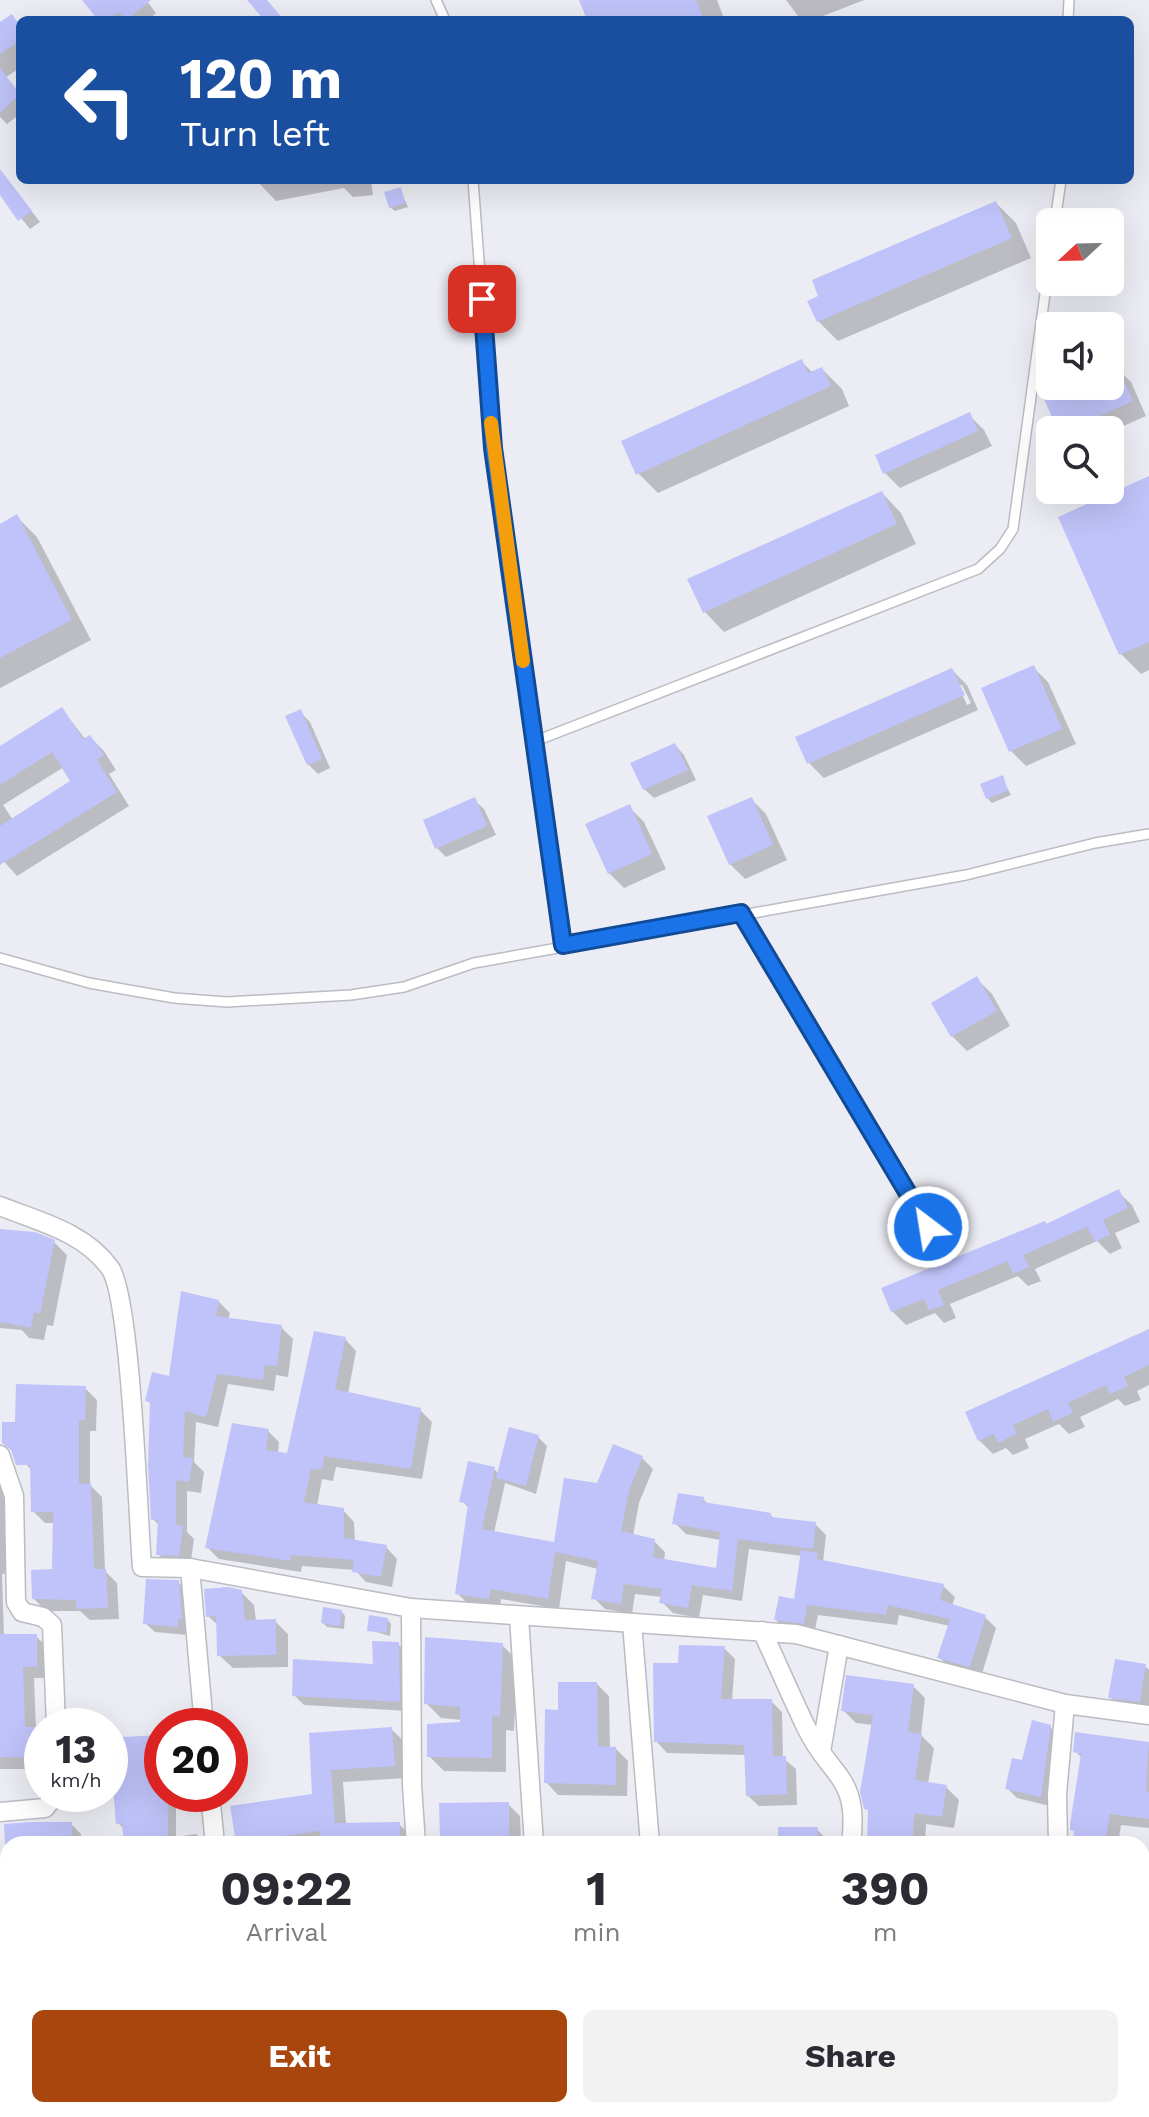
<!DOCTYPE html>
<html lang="en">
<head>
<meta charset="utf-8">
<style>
	:root { --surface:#fff; --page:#f2f2f3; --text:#2b2b33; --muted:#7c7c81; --accent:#a9460e }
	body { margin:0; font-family:"Work Sans",sans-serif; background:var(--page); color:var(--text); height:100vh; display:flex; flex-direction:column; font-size:30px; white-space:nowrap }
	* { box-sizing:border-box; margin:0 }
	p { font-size:26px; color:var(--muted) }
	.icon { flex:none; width:44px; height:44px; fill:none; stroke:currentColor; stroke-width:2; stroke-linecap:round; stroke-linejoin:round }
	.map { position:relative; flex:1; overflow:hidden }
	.side { position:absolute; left:0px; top:1836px; width:1150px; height:282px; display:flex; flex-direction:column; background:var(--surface); border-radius:24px 24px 0 0; box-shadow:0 8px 32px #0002 }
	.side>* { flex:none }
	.banner { position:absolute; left:16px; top:16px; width:1118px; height:168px; border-radius:12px; box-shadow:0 8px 32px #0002; background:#1a4fa0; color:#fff; overflow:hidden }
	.needle { width:52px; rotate:248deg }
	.tools { position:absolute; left:1036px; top:208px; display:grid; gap:16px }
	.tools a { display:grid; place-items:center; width:88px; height:88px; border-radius:12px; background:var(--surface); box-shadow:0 8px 32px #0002; font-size:40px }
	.speed { position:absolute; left:24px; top:1708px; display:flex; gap:16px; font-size:40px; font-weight:700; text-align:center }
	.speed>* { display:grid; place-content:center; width:104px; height:104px; border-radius:50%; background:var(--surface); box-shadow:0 8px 32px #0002; line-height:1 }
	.speed small { font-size:20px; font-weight:400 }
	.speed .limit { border:12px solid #d22; background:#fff; color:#111 }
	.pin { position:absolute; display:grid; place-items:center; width:68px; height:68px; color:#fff; margin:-34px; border-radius:16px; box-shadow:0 4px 12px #0006 }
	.me { position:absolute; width:88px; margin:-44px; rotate:329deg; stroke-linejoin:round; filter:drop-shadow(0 0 6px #0008) }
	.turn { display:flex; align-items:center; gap:28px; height:168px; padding:0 32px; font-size:36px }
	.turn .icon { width:104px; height:104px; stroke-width:2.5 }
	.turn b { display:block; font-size:56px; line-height:68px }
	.eta { display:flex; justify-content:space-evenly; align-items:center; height:136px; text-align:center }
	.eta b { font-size:48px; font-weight:700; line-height:56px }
	.primary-button { display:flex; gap:16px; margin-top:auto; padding:16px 32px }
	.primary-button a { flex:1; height:92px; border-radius:12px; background:var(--accent); color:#fff; font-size:32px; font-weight:700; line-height:92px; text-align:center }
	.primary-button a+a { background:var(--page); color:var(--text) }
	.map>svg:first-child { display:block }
	.shadow { fill:#0003; fill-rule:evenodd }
	.building { fill:#bfc3f9 }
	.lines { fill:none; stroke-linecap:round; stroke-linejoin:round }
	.service-casing { stroke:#bbbcc3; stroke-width:12 }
	.minor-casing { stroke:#bbbcc3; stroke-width:21 }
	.service { stroke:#fff; stroke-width:9 }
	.minor { stroke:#fff; stroke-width:18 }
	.route-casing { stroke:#114b97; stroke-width:20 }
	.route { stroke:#1a73e8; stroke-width:14 }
	.slow { stroke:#f59e0b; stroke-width:14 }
</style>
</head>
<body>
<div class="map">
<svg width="1149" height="2117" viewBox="0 0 1149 2117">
	<rect width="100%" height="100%" fill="#ececf4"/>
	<!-- shadow -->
	<g class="shadow">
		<polygon points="94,0 146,0 156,13 148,20 101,20"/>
		<polygon points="581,0 717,0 723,16 715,20 590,20"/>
		<polygon points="786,0 864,0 813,20 801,20"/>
		<polygon points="12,17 20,25 20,68 6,77 20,94 20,114 7,124 0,117 0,24"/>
		<polygon points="0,171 40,222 30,229 0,192"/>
		<polygon points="371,180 373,195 353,197 344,188 276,201 256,180"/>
		<polygon points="400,189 408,207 395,211 390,207"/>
		<polygon points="996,203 1016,223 1031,258 838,341 818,321"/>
		<polygon points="801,361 813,373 822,369 842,389 849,406 658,493 638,473"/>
		<polygon points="1116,367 1131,382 1146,416 1110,432 1060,430 1072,386 1110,386 1110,369"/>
		<polygon points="969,415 984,430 992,446 900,488 885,473"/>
		<polygon points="1149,478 1149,670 1141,674 1121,654"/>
		<polygon points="882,493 901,513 916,544 724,632 705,612"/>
		<polygon points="17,517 37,537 91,640 0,688 0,526"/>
		<polygon points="1033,667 1048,682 1076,744 1026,766 1011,751 983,689"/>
		<path d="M 952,670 L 967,685 L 978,710 L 824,778 L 809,763 ZM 958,685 L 962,685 L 971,703 L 967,705 Z"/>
		<path d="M 62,709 L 86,740 L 90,737 L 104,751 L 116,770 L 109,774 L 129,806 L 17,876 L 0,857 L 0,748 ZM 64,767 L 73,782 L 13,820 L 3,805 Z"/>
		<polygon points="300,712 310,722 330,768 318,774 308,764"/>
		<polygon points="675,745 684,755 696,780 654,798 644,789"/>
		<polygon points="1002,778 1011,795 992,803 987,798"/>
		<polygon points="751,799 766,814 787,860 745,879 730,864"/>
		<polygon points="474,800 484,809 496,835 446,857 437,848"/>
		<polygon points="629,807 644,822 666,869 624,888 609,873"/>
		<polygon points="977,979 992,994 1010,1026 967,1051 952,1036"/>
		<polygon points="1118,1192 1132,1205 1140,1222 1115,1233 1122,1248 1110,1254 1097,1241 1035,1269 1041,1281 1028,1286 1018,1276 950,1304 956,1318 944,1323 935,1313 906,1325 892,1311 1047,1226"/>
		<polygon points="0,1231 54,1242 67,1255 53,1326 47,1325 44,1340 29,1338 22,1330 0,1328"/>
		<polygon points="218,1301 230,1313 228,1320 281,1327 293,1339 288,1377 276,1375 274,1391 228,1384 218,1427 196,1422 194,1462 204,1472 201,1493 187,1491 187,1532 194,1539 190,1567 170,1566 158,1554 160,1526 153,1519 152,1405 148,1401 171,1378"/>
		<polygon points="1149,1331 1149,1385 1137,1391 1141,1400 1125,1406 1118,1399 1080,1417 1085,1427 1069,1434 1059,1424 1025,1439 1029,1448 1013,1455 1006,1448 993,1454 979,1440"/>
		<polygon points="345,1339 356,1351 348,1394 420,1410 432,1422 422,1479 336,1467 333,1481 322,1479 317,1506 343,1510 354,1522 355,1542 386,1547 397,1559 392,1587 366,1582 355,1570 302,1566 301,1572 219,1559 207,1547 268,1431 279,1442 278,1454 289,1456"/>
		<polygon points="85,1388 97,1400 96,1431 90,1431 90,1485 102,1497 105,1571 117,1583 119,1619 90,1620 80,1611 46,1611 34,1599 54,1571 55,1523 45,1523 33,1511 32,1471 26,1464"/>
		<polygon points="538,1437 547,1446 536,1494 505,1483 494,1533 556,1544 599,1485 642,1458 653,1469 639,1503 633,1536 654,1541 665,1552 664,1561 717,1570 721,1540 686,1534 675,1523 703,1499 709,1505 771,1515 775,1520 815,1524 826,1535 823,1562 943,1586 955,1597 952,1606 985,1617 996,1628 981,1677 951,1669 940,1658 950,1626 899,1615 897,1625 818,1615 814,1634 787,1631 776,1620 795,1601 802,1556 749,1549 742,1601 703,1595 699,1618 673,1613 662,1602 662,1597 635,1594 632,1614 605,1609 594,1598 598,1569 566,1561 559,1609 501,1599 500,1609 468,1604 457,1593 470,1509 462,1501 494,1469 499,1474"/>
		<polygon points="0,1483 5,1488 11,1573 2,1574 4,1636 36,1636 48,1648 49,1678 34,1678 36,1729 42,1729 42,1769 0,1769"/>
		<polygon points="178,1582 188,1592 187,1635 155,1632 145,1623"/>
		<polygon points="241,1592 254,1605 256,1621 275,1621 288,1634 288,1667 233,1668 219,1655 219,1626 208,1616"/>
		<polygon points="341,1611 345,1616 344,1629 327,1627 323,1623"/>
		<polygon points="387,1619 391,1624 390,1636 369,1630"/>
		<polygon points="398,1644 408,1654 408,1711 304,1705 294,1695 375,1667"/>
		<polygon points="502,1645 517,1660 514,1731 506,1730 506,1772 444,1771 429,1756 462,1724 462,1720 441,1718 426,1703"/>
		<polygon points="724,1648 735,1659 732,1701 771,1701 782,1712 783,1758 796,1769 797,1805 759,1806 747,1795 746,1755 667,1753 656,1741 680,1665"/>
		<polygon points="1145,1666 1149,1670 1149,1707 1118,1704 1110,1697"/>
		<polygon points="597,1684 609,1696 610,1749 616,1749 628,1761 627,1796 558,1795 546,1782 560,1712"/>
		<polygon points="913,1686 925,1698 921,1735 934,1748 928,1784 946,1787 959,1800 954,1828 926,1824 925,1844 869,1844 870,1813 866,1808 873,1725 856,1723 843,1710"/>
		<polygon points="1050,1727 1060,1736 1050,1806 1017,1798 1007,1788"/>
		<polygon points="391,1729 404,1741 406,1778 343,1782 346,1824 399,1824 411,1836 410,1844 238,1842 314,1795 311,1734"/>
		<polygon points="1076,1734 1149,1744 1149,1828 1121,1825 1118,1844 1074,1844 1076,1833 1072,1829 1082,1758 1075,1751"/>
		<polygon points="162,1737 162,1794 202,1794 203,1804 176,1805 176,1837 196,1834 205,1844 125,1844 124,1829 118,1823 125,1766"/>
		<polygon points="508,1804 520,1816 521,1844 442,1844 441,1805"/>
		<polygon points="71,1824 81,1834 81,1844 8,1844 8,1851 6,1826"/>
		<polygon points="817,1829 826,1839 826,1844 780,1844"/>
		<polygon points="1148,1904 1149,1904 1149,1928 1146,1926"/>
		<polygon points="1142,2025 1149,2025 1149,2068 1142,2061"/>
		<rect x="0" y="2027" width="8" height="44"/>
		<polygon points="1142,2081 1148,2087 1149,2117 1104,2117 1103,2110 1142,2110"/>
		<polygon points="136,2110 233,2110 233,2117 143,2117"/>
		<rect x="452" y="2110" width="29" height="7"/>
		<polygon points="581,2110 649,2110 650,2117 582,2117"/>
		<rect x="683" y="2110" width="46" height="7"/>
		<polygon points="776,2110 875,2110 875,2112 783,2117"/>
		<rect x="943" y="2110" width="113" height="7"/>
	</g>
	<!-- building -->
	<g class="building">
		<polygon points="82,0 151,0 127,20 118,12 109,20 98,20"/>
		<polygon points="247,0 267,0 284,20 264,20"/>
		<polygon points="579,0 696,0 704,20 587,20"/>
		<polygon points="12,14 20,26 20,41 0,54 0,22"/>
		<polygon points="0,68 20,94 0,113"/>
		<polygon points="0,169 32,211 18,221 0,195"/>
		<polygon points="401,187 405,203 389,208 384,192"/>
		<polygon points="996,201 1012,238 817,322 807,301 818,296 812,280"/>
		<polygon points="1110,350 1133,401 1068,430 1058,430 1043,397 1067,386 1110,386"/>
		<polygon points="802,359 808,373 822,367 831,386 636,475 621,441"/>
		<polygon points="970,412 978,431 883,474 875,455"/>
		<polygon points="1149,476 1149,642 1119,655 1058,517"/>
		<polygon points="882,491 897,524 703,613 687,579"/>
		<polygon points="17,514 72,620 0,658 0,524"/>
		<polygon points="1034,665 1062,729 1009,752 981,688"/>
		<polygon points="952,668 965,695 807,764 795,737"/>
		<polygon points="62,707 83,739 90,735 104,755 97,760 117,792 0,865 0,826 70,781 52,752 0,785 0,746"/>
		<polygon points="301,709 322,759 307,765 285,716"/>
		<polygon points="675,743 688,770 643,790 630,763"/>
		<polygon points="1003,775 1008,791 986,799 980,784"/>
		<polygon points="475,797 487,826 435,849 423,820"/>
		<polygon points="752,797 773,845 729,865 707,816"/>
		<polygon points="630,804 652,854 608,874 585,824"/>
		<polygon points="977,976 997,1011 951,1037 931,1003"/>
		<polygon points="1119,1189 1128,1208 1103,1220 1110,1235 1095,1242 1087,1227 1023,1255 1029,1267 1013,1274 1008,1261 938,1290 944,1305 929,1310 924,1299 891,1312 881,1288 1045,1221 1046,1224"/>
		<polygon points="0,1229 35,1232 55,1240 40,1314 34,1312 31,1328 0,1322"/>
		<polygon points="181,1291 219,1300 216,1316 282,1325 277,1366 265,1365 263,1380 217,1374 206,1417 185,1411 183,1457 193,1458 189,1482 176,1480 176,1525 183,1526 179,1556 156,1555 158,1520 151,1520 148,1466 150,1402 145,1401 152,1372 169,1376"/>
		<polygon points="1149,1329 1149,1365 1124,1377 1128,1386 1110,1394 1106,1385 1068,1403 1073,1413 1053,1422 1048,1409 1013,1425 1017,1434 998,1443 994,1434 978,1441 965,1412"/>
		<polygon points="314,1331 346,1337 335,1389 421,1408 411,1469 324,1456 322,1470 311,1469 304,1502 344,1508 344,1538 387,1545 381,1577 352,1572 354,1560 291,1555 290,1561 205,1548 232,1423 269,1429 266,1450 287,1453"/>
		<polygon points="16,1384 86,1386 85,1420 79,1420 79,1484 91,1483 94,1569 106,1569 108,1608 76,1609 76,1600 32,1599 31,1570 52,1569 53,1512 31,1512 30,1465 16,1465 11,1450 2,1443 2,1422 15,1422"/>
		<polygon points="509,1427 539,1435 526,1486 496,1478"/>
		<polygon points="613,1444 643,1456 629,1491 621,1531 655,1539 653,1557 716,1568 720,1532 672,1524 678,1493 704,1497 703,1502 771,1513 771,1517 816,1522 813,1549 738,1539 732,1591 692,1585 688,1608 659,1603 662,1589 624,1584 621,1604 591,1599 598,1561 555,1552 548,1599 491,1589 489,1599 455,1594 468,1504 459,1502 468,1461 495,1467 482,1529 554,1542 564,1478 597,1483"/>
		<polygon points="801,1550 818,1553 817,1559 944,1584 940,1600 986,1615 970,1667 937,1658 950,1619 888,1605 886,1615 807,1605 804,1624 774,1620 779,1596 794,1599"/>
		<polygon points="146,1579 179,1580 182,1619 178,1619 178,1627 143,1624"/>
		<polygon points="228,1587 242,1590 245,1620 276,1619 276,1655 217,1656 216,1616 206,1617 204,1589"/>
		<polygon points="323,1607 342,1610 340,1626 321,1623"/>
		<polygon points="369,1615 388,1618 386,1633 367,1631"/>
		<polygon points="0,1634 37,1634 37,1667 23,1667 25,1727 42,1727 42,1758 0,1757"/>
		<polygon points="425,1637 503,1643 500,1717 492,1716 492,1758 427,1757 427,1724 460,1722 460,1707 424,1704"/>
		<polygon points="372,1641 399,1642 400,1702 292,1696 293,1659 373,1664"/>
		<polygon points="679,1645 725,1646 721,1699 772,1699 773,1756 786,1756 787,1794 746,1796 744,1745 654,1742 653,1663 678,1663"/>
		<polygon points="1115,1659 1146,1664 1140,1702 1108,1698"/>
		<polygon points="846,1675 914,1684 908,1732 922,1734 915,1780 947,1785 942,1817 914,1813 913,1844 867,1844 868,1810 864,1809 860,1792 873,1715 841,1711"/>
		<polygon points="558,1682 597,1682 598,1746 616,1747 616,1785 544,1783 545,1709 558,1710"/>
		<polygon points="1032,1720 1051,1725 1041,1797 1005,1789 1012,1758 1022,1760"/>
		<polygon points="392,1727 395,1766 331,1770 335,1823 400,1822 400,1844 320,1844 320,1831 236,1843 230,1806 312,1794 309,1733"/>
		<polygon points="1075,1732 1149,1742 1146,1791 1149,1792 1149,1819 1110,1814 1105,1844 1072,1844 1074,1831 1070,1830 1070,1824 1081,1754 1073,1752"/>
		<polygon points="162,1735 162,1794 168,1794 168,1844 124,1844 122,1823 116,1824 111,1764 123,1764 122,1737"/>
		<polygon points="509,1802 509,1837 440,1838 439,1803"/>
		<polygon points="30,1822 72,1822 72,1844 5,1844 4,1824"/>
		<polygon points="778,1827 818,1827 817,1844 778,1844"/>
	</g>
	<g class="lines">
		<!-- service casing -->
		<g class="service-casing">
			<g id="service">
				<polyline points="436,0 445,20"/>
				<polyline points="1068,20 1069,0"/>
				<polyline points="473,180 493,448 563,945"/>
				<polyline points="1055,222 1061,180"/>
				<polyline points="533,742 978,569 1000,549 1013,529 1050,257"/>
				<polyline points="741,913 928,1227"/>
				<polyline points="0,958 89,983 174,998 227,1002 351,995 404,987 474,963 966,875 1095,843 1149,834"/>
			</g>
		</g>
		<!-- minor casing -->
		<g class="minor-casing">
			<g id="minor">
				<path d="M 0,1206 C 40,1222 84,1232 110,1268 C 131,1297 138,1517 142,1567 L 190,1568 L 411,1608 L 796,1634 L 1065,1704 L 1149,1715"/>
				<polyline points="0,1455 14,1496 16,1602 22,1612 43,1617 52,1625 56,1726"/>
				<polyline points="190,1568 204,1726"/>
				<polyline points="411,1608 412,1785 416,1844"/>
				<polyline points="519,1617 534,1844"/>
				<polyline points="632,1623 650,1844"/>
				<path d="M 762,1631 C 777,1663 791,1696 806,1727 C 830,1778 860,1775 851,1844"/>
				<polyline points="821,1752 839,1645"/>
				<polyline points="210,1794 215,1844"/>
				<polyline points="0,1812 45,1808 56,1794"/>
				<polyline points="1058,1844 1057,1794 1065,1704"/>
				<polyline points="235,2110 235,2117"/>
				<polyline points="438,2110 438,2117"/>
				<polyline points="543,2110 543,2117"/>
				<polyline points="666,2110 666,2117"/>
				<polyline points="883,2110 883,2117"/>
				<polyline points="1087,2110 1088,2117"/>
			</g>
		</g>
		<!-- service -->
		<use href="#service" class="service"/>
		<!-- minor -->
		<use href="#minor" class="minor"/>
	</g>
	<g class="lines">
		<!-- route casing -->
		<g class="route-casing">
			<polyline id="route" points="482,299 493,448 563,945 741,913 928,1227"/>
		</g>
		<!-- route -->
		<use href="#route" class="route"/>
		<!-- slow -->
		<polyline class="slow" points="491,423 523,661"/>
	</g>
</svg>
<div class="tools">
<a><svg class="needle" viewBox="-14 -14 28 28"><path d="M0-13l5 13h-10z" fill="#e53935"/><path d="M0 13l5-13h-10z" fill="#7c7c81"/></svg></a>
<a><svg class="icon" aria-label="sound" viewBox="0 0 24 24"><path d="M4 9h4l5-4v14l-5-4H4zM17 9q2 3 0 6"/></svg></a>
<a><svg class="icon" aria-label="search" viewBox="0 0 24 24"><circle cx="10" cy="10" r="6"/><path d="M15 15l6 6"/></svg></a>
</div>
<div class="speed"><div>13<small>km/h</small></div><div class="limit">20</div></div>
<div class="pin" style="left:482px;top:299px;background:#d93025"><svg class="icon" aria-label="arrive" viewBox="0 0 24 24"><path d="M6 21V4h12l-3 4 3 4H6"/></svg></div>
<svg class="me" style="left:928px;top:1227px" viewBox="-20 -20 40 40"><circle r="17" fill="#1a73e8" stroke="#fff" stroke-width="3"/><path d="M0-11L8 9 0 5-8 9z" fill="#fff"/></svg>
<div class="banner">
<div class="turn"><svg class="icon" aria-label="left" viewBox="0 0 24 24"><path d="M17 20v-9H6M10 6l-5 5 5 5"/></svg><div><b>120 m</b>Turn left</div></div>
</div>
<section class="side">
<div class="eta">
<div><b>09:22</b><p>Arrival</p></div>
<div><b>1</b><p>min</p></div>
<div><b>390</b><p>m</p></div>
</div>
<div class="primary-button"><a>Exit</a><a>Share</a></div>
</section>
</div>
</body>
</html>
